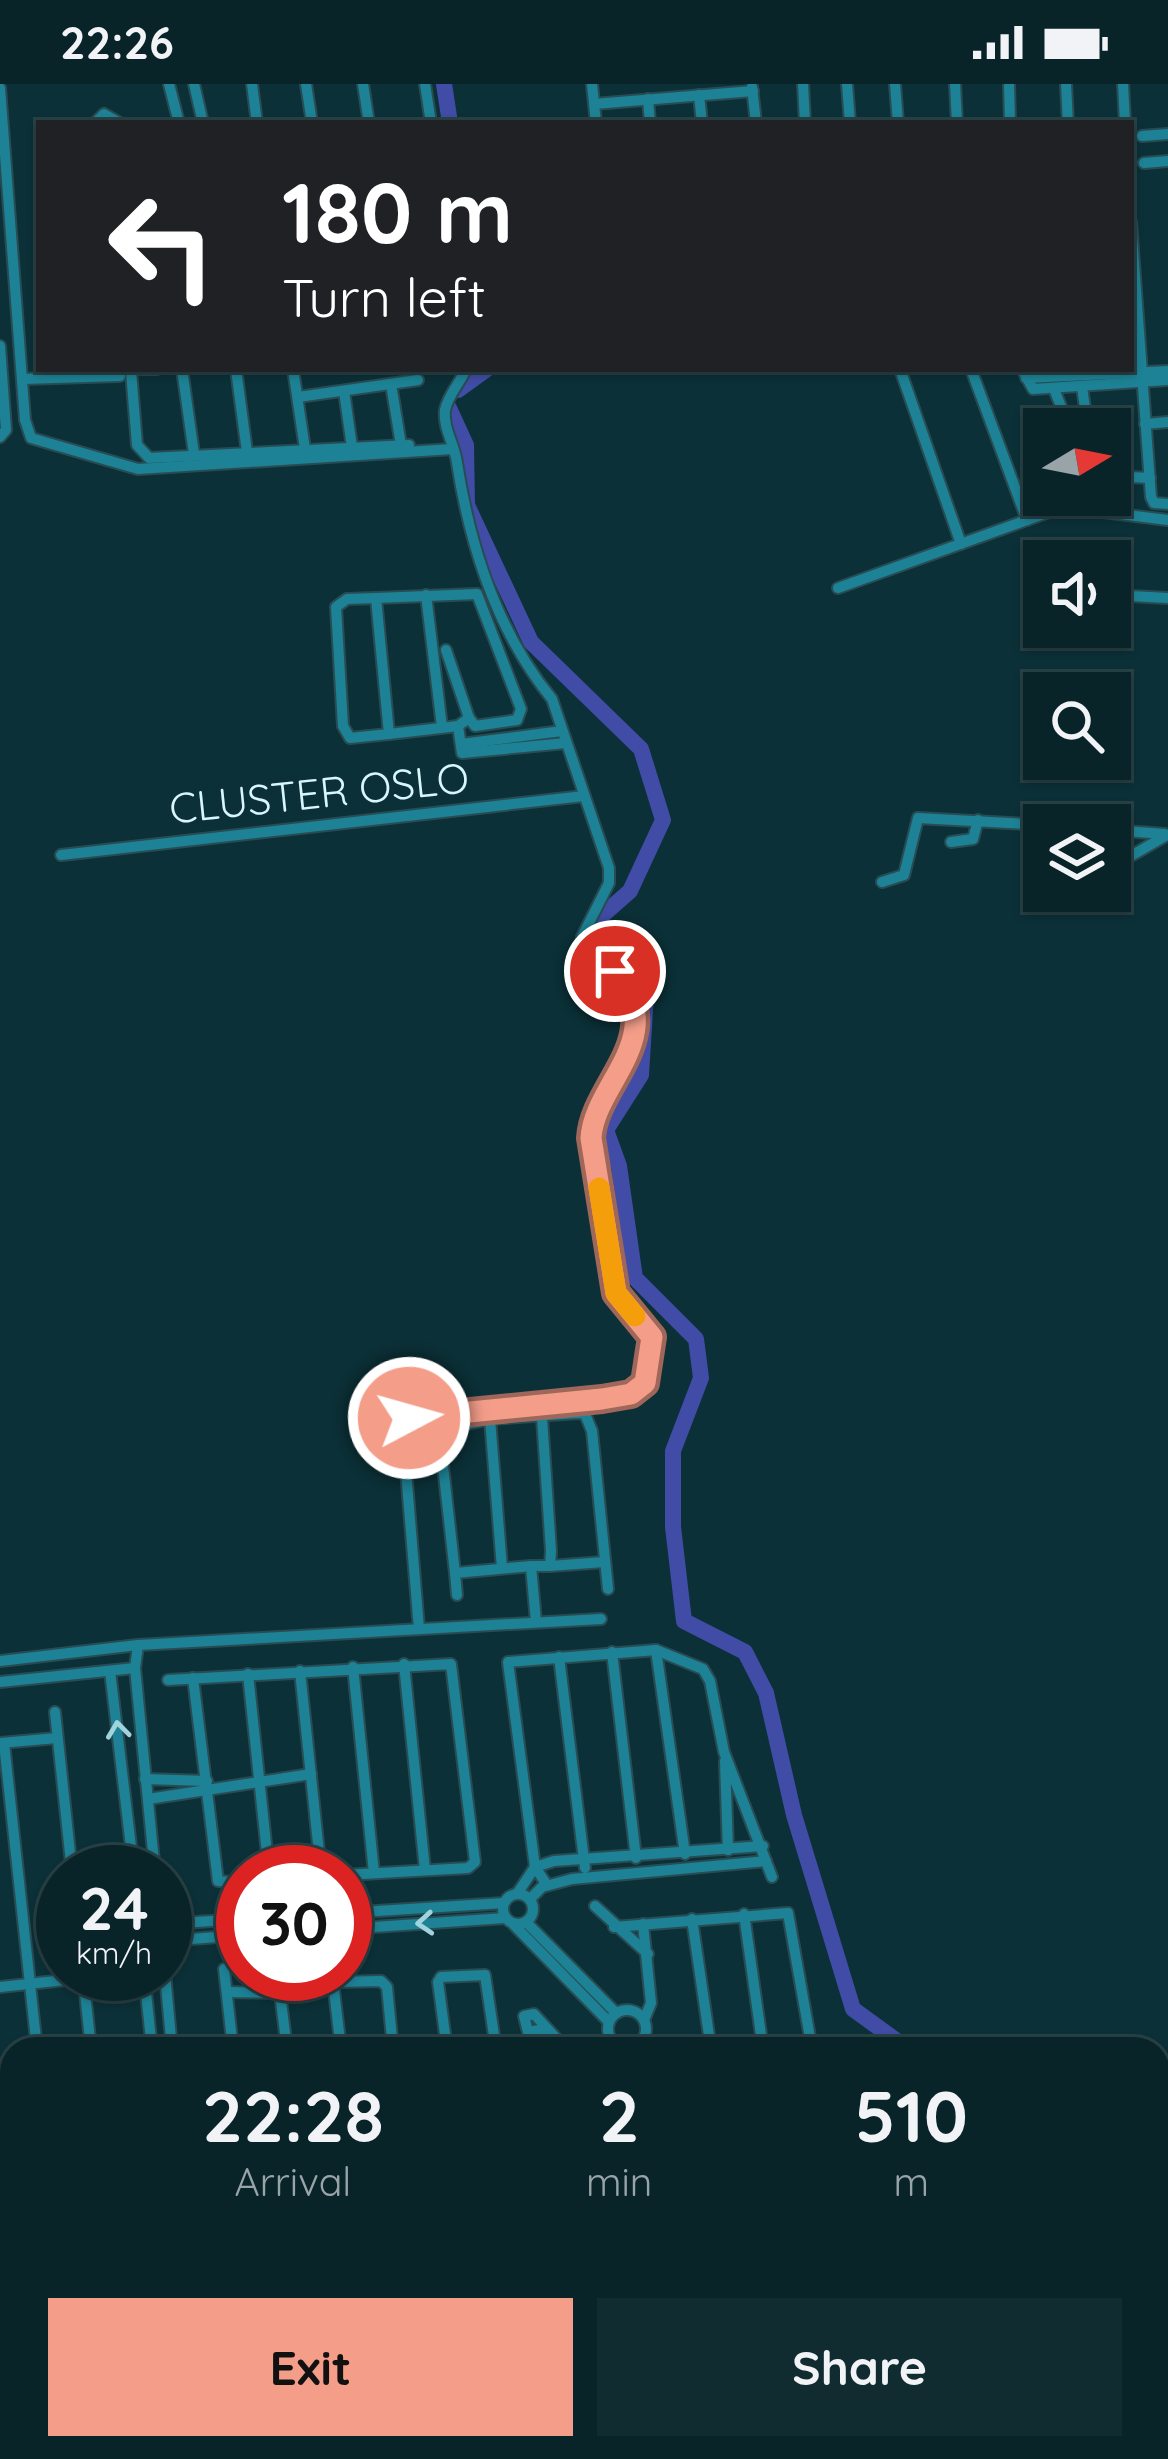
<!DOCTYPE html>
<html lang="en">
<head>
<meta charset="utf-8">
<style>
	:root { --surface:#082429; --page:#112c31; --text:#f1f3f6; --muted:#98a4a8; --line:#294146; --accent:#f49e8a }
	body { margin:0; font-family:Quicksand,sans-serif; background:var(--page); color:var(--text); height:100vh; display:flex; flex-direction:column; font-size:45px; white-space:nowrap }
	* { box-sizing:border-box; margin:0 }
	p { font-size:39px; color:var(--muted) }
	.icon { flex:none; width:66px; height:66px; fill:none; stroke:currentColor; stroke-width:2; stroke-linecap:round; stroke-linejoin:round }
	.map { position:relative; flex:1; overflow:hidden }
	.sheet { position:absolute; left:0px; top:1953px; width:1170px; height:423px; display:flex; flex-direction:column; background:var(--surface); border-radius:36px 36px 0 0; box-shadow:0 3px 9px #0004,0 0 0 3px var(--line) }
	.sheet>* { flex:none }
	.banner { position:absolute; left:36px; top:36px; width:1098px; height:252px; border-radius:0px; box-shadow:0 3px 9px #0004,0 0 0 3px var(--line); background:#202124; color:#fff; overflow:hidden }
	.needle { width:78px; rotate:80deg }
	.fabs { position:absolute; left:1023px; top:324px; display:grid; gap:24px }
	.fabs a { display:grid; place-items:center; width:108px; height:108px; border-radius:0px; background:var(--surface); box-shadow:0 3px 9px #0004,0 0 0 3px var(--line); font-size:60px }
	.speed { position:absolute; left:36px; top:1761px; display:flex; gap:24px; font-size:60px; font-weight:700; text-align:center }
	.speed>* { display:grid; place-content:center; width:156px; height:156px; border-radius:50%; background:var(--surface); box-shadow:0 3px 9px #0004,0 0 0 3px var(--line); line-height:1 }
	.speed small { font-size:30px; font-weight:400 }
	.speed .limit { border:18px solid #d22; background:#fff; color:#111 }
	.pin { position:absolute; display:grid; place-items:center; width:102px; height:102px; color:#fff; margin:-51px; border:6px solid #fff; border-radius:50%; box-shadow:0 3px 12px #0007 }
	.me { position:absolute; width:132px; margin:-66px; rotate:84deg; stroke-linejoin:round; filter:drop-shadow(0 0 9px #0008) }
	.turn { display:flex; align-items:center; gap:42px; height:252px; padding:0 48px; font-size:54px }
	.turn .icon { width:156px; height:156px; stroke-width:2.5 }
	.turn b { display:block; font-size:84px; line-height:102px }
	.eta { display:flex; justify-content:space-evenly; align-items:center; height:204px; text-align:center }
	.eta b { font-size:72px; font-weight:800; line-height:84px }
	.cta { display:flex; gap:24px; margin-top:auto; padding:24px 48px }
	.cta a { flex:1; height:138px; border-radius:0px; background:var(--accent); color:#111; font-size:48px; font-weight:800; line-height:138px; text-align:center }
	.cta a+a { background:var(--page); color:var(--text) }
	.status { display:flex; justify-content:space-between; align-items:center; height:84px; padding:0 60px; background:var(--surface); direction:ltr }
	.status svg { height:33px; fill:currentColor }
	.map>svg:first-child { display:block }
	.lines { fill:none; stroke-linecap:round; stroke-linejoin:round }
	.stream { stroke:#404ca5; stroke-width:3 }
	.river { stroke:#404ca5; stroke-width:16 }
	.minor-casing { stroke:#284c53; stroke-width:14 }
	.minor { stroke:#1d8295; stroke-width:10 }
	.oneway { stroke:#a1d3de }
	.route-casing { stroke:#9f675a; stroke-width:30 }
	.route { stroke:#f49e8a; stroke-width:21 }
	.slow { stroke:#f59e0b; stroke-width:21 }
	.labels { text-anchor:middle; stroke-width:10; stroke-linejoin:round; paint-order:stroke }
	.street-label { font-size:42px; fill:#d9f6fd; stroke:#0b3037 }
</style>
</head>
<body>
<div class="status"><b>22:26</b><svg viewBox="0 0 49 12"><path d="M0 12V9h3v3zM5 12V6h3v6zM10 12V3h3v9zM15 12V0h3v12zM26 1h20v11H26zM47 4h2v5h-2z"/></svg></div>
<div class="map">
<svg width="1168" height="2375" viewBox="0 0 1168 2375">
	<rect width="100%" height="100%" fill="#0b3037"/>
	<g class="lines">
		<!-- stream -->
		<polyline class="stream" points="0,2127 12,2145"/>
		<!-- river -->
		<g class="river">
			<polyline points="444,0 450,39"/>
			<polyline points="458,306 487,285"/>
			<polyline points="449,324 466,361 467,421 531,558 641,665 663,736 630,807 596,837 594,850 646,910 641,991 606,1046 619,1082 635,1194 696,1255 701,1294 673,1367 673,1443 684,1537 745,1568 766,1609 794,1731 853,1925 908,1965"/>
			<polyline points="931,2364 935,2375"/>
		</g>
		<!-- minor casing -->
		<g class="minor-casing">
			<g id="minor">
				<polyline points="169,0 179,39"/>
				<polyline points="194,0 203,39"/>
				<polyline points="252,0 257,39"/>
				<polyline points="306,0 312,39"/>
				<polyline points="363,0 369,39"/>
				<polyline points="425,0 431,39"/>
				<polyline points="592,0 596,39"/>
				<polyline points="803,0 805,39"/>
				<polyline points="847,0 850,39"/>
				<polyline points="895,0 898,39"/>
				<polyline points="955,0 957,39"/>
				<polyline points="1009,0 1010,39"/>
				<polyline points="1066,0 1068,39"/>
				<polyline points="1123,0 1125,39"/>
				<polyline points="752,3 756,39"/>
				<polyline points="0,4 25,336 31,354 138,385 453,365"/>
				<polyline points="699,11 702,39"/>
				<polyline points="648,15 650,39"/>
				<polyline points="594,20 753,7"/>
				<polyline points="95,39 104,30 120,39"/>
				<polyline points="1142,52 1168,50"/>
				<polyline points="1144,79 1168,77"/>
				<polyline points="1131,138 1151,413 1154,419 1168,420"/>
				<polyline points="0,262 6,346 0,353"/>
				<polyline points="130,285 157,285"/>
				<polyline points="182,285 194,370"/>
				<polyline points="236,285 247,368"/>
				<polyline points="293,285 305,365"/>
				<polyline points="900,285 961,460"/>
				<polyline points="971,285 1027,436"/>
				<polyline points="1022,285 1033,305 1168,296"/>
				<polyline points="131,287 137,361 149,374 409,361"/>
				<polyline points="1026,294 1168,287"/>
				<polyline points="22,295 120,292"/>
				<polyline points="391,300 401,361"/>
				<polyline points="1082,303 1088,345"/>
				<polyline points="1054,305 1070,345"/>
				<polyline points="344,307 352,363"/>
				<polyline points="298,313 418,296"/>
				<polyline points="1145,340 1168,338"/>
				<polyline points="1110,392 1150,394"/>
				<polyline points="1110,494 1131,512 1168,514"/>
				<polyline points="838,504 1063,423 1168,436"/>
				<polyline points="426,511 442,643"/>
				<polyline points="376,514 347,515 336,523 343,642 350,654 389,650"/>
				<polyline points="446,566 469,634 458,642 462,669 566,659"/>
				<polyline points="458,642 389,650 376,514 477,510 521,625 517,636 475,642 469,634"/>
				<polyline points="461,660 562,647"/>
				<polyline points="1110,746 1165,750"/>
				<polyline points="951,758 973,755 978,736"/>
				<polyline points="61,771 584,712"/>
				<polyline points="1110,784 1167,751"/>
				<polyline points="882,798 904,791 918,734 1045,741"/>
				<polyline points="490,1335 502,1484"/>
				<polyline points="531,1482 550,1482 551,1467 542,1334"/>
				<polyline points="550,1482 604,1478"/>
				<polyline points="455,1489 439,1346 490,1335 578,1329 585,1330 592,1347 608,1505"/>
				<polyline points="457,1511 455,1489 531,1482 536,1538"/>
				<path d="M 419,1545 L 402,1338 L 631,1310 L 648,1291 L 652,1253 L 616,1209 L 591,1054 C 593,1006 651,971 631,911 C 623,886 593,875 582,853 L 609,799 L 609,784 L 552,615 C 498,549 470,462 457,379 C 455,361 443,345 445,326 C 448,311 460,299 466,285"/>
				<polyline points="138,1561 135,1584 155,1788"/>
				<polyline points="656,1566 685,1770"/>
				<polyline points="612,1568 636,1774"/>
				<polyline points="559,1573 585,1784"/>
				<polyline points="0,1577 138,1561 601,1535"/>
				<polyline points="404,1580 425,1786"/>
				<polyline points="353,1583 374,1789"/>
				<polyline points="110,1587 134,1788"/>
				<polyline points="300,1587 321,1788"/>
				<polyline points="248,1590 269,1788"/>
				<polyline points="193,1594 218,1797 243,1799"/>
				<polyline points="168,1596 451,1580 475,1778 468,1784 345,1791"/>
				<polyline points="0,1598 135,1584"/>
				<polyline points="55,1628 72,1788"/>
				<polyline points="0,1659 57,1654"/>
				<polyline points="4,1659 37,1965"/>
				<polyline points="725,1677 728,1766"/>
				<polyline points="145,1695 207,1697"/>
				<polyline points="148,1715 311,1690"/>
				<polyline points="547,1801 535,1783 508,1578 656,1566 703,1585 710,1597 724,1668 772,1793"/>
				<circle cx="518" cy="1825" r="15"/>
				<polyline points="517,1810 535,1783 554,1777 763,1762"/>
				<polyline points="530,1815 542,1803 572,1795 766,1777"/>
				<polyline points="595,1822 648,1870"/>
				<polyline points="345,1829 504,1819"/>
				<polyline points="744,1830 763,1965"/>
				<polyline points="692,1835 711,1965"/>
				<polyline points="527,1839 616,1929"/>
				<polyline points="165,1840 243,1835"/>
				<polyline points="643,1840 651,1919 644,1936"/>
				<polyline points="514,1841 609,1938"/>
				<polyline points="614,1843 788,1829 812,1965"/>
				<polyline points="345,1845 505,1834"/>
				<polyline points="165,1857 243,1851"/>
				<polyline points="224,1885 233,1965"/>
				<polyline points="83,1890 91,1965"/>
				<polyline points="144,1890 152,1965"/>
				<polyline points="165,1890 172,1965"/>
				<polyline points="332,1890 341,1965"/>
				<polyline points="333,1898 381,1897 387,1903 393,1965"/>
				<polyline points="0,1903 83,1894"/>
				<polyline points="227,1908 280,1909 287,1965"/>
				<circle cx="627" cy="1945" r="19"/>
				<polyline points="545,1945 528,1948 524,1932 534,1930 566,1965"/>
				<polyline points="447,1965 438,1898 441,1893 485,1891 496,1965"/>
				<polyline points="711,1965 811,1958 836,1965"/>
				<polyline points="0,2060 12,2070"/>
				<polyline points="0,2106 12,2127"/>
				<polyline points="0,2192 12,2193"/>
				<polyline points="141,2364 142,2375"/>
				<polyline points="918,2364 926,2375"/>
			</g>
		</g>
		<!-- minor -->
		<use href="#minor" class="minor"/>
	</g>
	<!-- one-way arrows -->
	<defs><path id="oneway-chevron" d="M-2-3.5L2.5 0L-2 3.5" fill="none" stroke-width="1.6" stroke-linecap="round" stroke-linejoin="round" transform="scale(3)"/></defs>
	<g class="oneway">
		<use href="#oneway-chevron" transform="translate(118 1646) rotate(-97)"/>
		<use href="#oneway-chevron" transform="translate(425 1839) rotate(176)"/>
	</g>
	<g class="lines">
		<!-- route casing -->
		<g class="route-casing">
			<path id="route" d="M 409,1334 L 602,1315 L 631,1310 L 645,1299 L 652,1253 L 616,1209 L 591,1054 C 594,999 671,954 615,887"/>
		</g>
		<!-- route -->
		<use href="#route" class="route"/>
		<!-- slow -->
		<polyline class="slow" points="599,1104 616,1209 635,1232"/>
	</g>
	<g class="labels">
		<!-- street labels -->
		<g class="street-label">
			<text transform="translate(319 709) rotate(-6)" y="15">CLUSTER OSLO</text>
		</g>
	</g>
</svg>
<div class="fabs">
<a><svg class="needle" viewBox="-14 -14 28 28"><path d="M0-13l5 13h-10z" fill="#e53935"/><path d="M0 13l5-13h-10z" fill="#98a4a8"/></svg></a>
<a><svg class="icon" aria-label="sound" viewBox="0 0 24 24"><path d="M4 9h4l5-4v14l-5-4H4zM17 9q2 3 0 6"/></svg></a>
<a><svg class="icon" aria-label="search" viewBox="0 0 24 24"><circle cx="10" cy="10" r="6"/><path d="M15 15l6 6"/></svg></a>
<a><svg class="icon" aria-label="layers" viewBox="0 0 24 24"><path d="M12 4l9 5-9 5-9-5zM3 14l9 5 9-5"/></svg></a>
</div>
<div class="speed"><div>24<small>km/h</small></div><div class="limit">30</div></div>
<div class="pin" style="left:615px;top:887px;background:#d93025"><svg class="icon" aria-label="arrive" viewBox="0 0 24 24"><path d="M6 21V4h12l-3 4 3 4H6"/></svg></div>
<svg class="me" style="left:409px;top:1334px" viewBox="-20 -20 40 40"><circle r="17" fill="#f49e8a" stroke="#fff" stroke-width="3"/><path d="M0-11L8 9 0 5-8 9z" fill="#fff"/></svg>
<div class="banner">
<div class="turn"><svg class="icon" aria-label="left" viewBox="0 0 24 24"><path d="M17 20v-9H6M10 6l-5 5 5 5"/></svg><div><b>180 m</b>Turn left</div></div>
</div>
<section class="sheet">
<div class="eta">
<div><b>22:28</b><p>Arrival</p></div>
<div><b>2</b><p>min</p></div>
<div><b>510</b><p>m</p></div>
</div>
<div class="cta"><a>Exit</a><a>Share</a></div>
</section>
</div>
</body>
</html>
